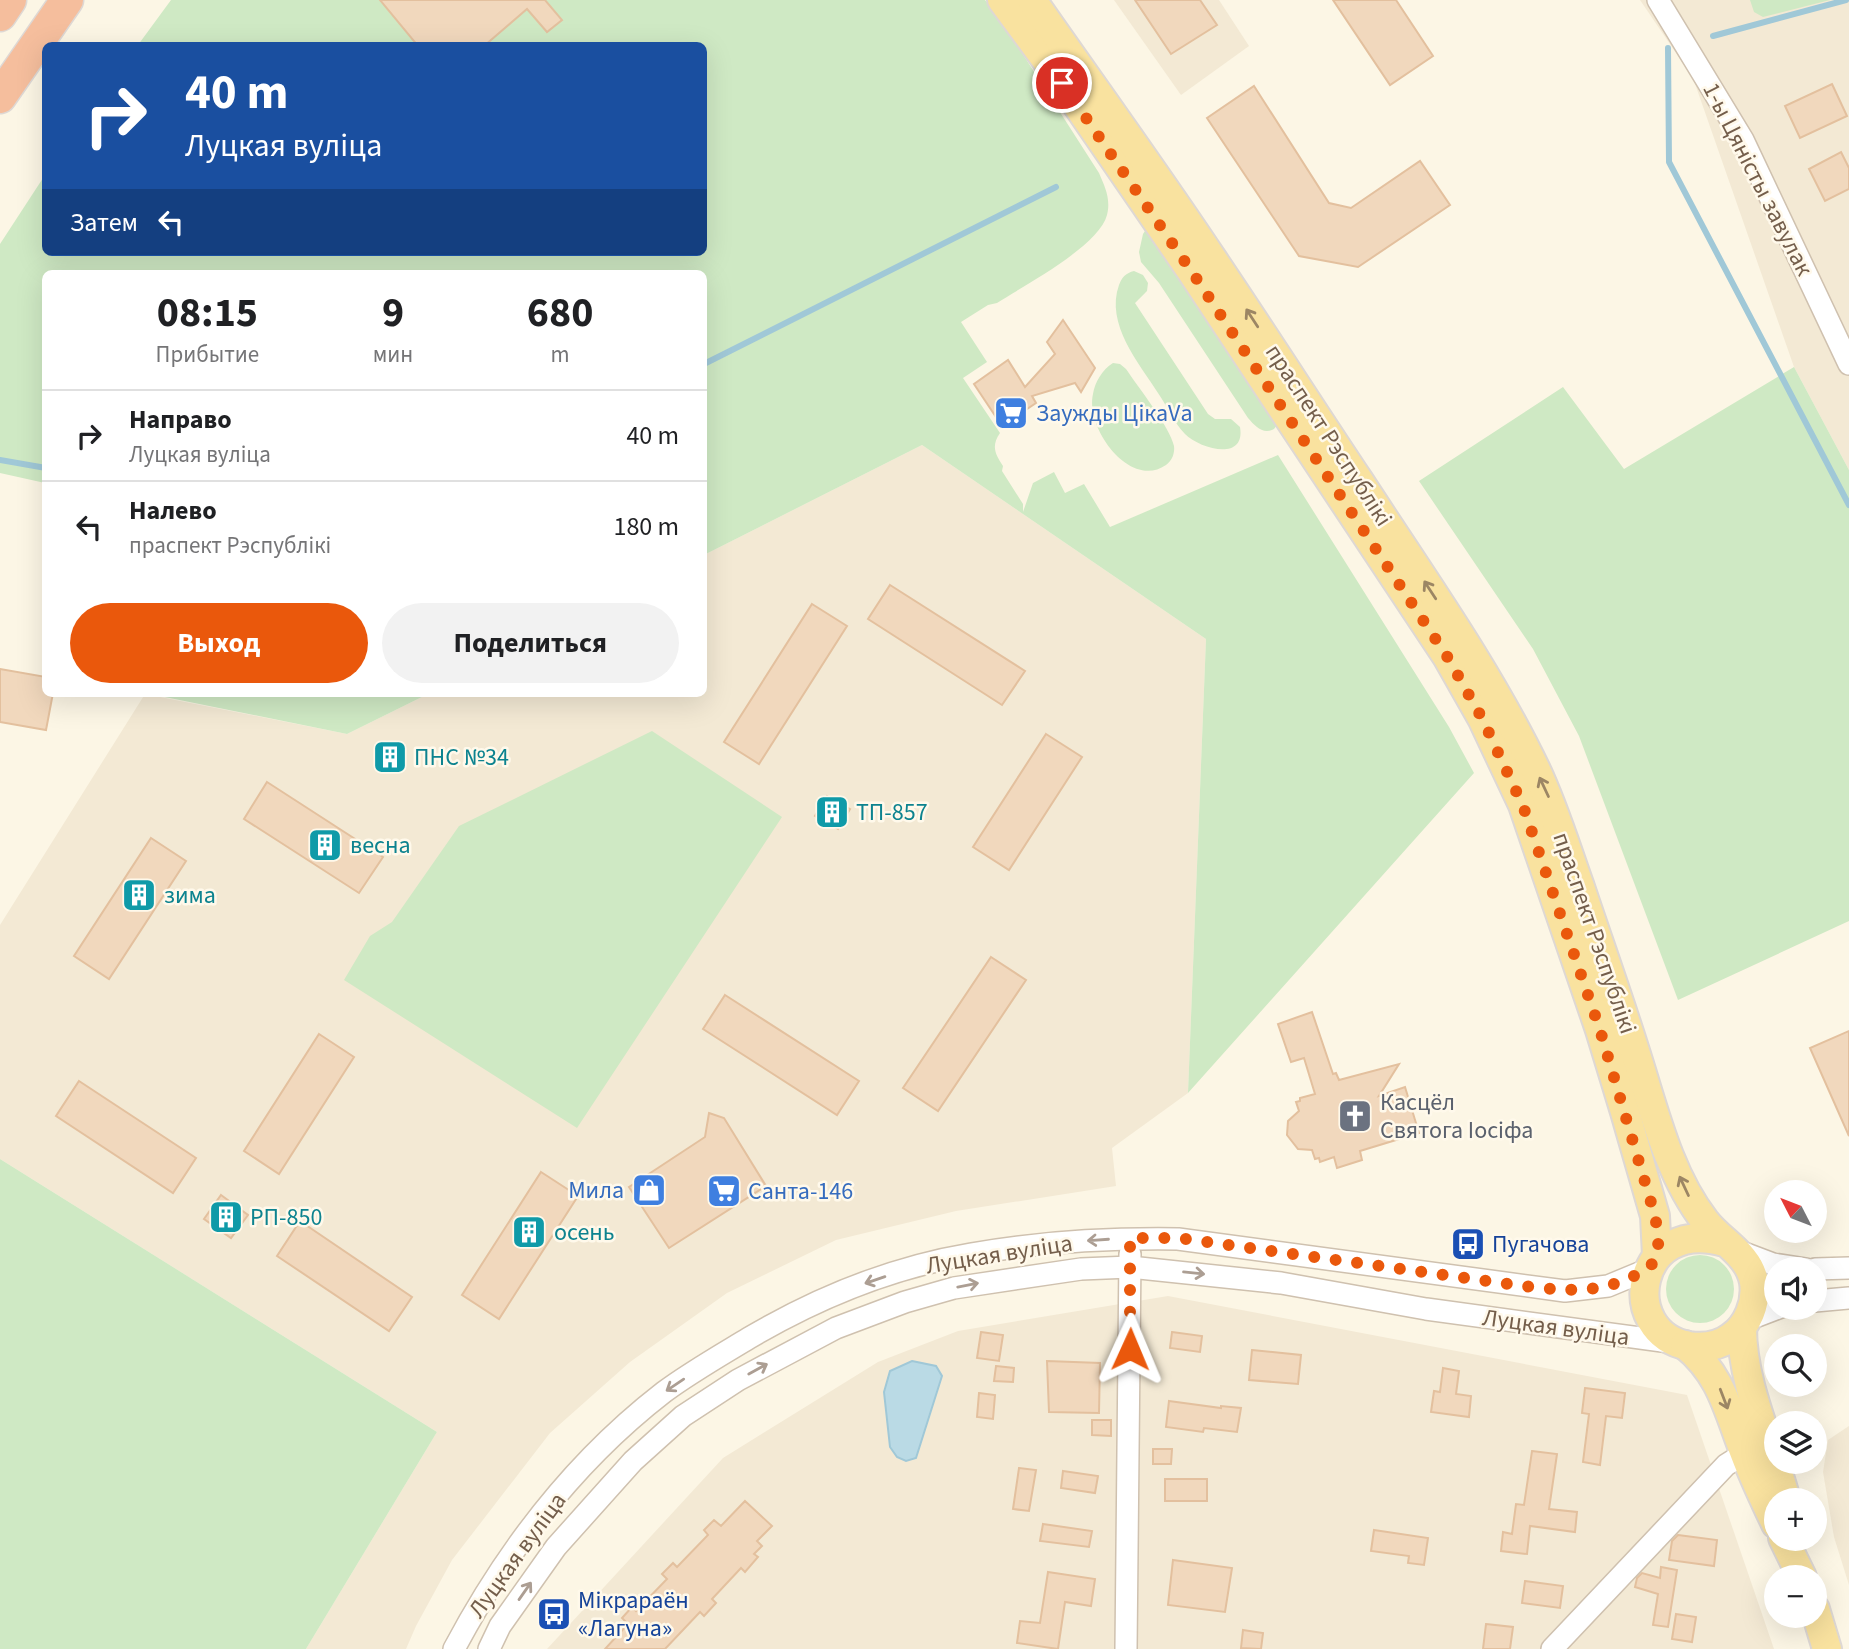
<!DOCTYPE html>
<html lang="ru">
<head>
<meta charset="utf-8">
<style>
	:root { --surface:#fff; --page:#f2f2f2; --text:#202124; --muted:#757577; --line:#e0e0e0; --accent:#ea580c }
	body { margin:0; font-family:"Source Sans 3",sans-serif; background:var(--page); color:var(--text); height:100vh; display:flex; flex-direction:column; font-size:26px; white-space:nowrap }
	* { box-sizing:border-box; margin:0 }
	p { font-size:23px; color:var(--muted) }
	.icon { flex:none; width:38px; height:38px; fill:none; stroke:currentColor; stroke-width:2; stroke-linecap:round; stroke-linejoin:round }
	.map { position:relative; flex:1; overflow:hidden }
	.panel { position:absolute; left:42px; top:270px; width:665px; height:427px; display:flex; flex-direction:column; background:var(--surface); border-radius:10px; box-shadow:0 7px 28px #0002 }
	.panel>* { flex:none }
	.hud { position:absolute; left:42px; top:42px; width:665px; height:214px; border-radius:10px; box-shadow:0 7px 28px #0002; background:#1a4fa0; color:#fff; overflow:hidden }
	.needle { width:46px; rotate:312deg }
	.buttons { position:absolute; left:1764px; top:1180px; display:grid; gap:14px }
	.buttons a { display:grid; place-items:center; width:63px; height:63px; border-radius:50%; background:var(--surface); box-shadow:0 7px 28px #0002; font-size:35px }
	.pin { position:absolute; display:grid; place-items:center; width:60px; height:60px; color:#fff; margin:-30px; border:4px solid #fff; border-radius:50%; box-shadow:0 2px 7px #0007 }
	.me { position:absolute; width:77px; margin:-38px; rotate:1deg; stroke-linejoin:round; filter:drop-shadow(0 0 5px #0008) }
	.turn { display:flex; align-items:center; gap:24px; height:147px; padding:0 28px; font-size:32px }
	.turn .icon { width:91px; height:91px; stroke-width:2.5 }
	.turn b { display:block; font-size:49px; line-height:60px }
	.then { display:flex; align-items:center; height:66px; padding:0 28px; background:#0003; gap:14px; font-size:26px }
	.eta { display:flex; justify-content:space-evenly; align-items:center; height:119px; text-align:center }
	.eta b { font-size:42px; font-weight:700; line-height:49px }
	.button { display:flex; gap:14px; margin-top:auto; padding:14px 28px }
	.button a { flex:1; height:80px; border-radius:42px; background:var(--accent); color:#fff; font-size:28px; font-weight:700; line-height:80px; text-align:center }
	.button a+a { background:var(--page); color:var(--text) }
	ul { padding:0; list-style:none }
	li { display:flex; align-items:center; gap:21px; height:91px; padding:0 28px; border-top:2px solid var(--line) }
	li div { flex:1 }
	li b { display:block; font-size:26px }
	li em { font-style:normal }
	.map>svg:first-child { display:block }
	.residential { fill:#f3e9d4 }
	.green { fill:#cfe9c4 }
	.water { fill:#badae5; stroke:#a0c8d7; stroke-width:2 }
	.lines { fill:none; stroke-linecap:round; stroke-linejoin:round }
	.stream { stroke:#a0c8d7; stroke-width:6 }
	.building { fill:#f1d8bd; stroke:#e3c09e; stroke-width:2 }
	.minor-casing { stroke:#cfc1af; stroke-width:24 }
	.major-casing { stroke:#ded8d4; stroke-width:32 }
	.highway-casing { stroke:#ded8d4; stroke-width:35 }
	.minor { stroke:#fff; stroke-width:21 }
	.major { stroke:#f9e29f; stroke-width:28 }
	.highway { stroke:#f5be9d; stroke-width:32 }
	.oneway { stroke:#9c8664 }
	.oneway2 { stroke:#ac9e93 }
	.route { stroke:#ea580c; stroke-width:12; stroke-dasharray:0 21.6 }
	.labels { text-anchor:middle; stroke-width:5; stroke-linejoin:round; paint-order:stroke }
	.street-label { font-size:24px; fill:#745e4b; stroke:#fff9eb }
	.shop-label { font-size:24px; fill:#366cbe; stroke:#fff9eb; text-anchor:start }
	.culture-label { font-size:24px; fill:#0d838f; stroke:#fff9eb; text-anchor:start }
	.worship-label { font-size:24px; fill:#5b616d; stroke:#fff9eb; text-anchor:start }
	.transit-label { font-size:24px; fill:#164399; stroke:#fff9eb; text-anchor:start }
</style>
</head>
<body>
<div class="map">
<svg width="1849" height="1649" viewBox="0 0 1849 1649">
	<rect width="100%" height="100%" fill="#fcf6e5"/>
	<!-- residential -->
	<g class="residential">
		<polygon points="1114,0 1219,0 1249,46 1181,95"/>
		<polygon points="1640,0 1849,0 1849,470 1794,367 1693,78"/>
		<polygon points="922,445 1206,639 1188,1093 1112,1148 1116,1186 956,1211 836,1240 727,1293 630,1362 550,1433 452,1560 416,1626 406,1649 306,1649 437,1432 0,1159 0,925 145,694 347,734 430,693 704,693 704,555"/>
		<polygon points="1168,1296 1687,1395 1774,1649 547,1649 723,1458 878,1362 958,1331"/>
		<polygon points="1849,1426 1849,1585 1834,1537 1823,1472 1828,1440"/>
	</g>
	<!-- green -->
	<g class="green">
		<path d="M 171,0 L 985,0 L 997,14 L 1099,173 C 1105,187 1111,199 1107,215 C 1099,246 1025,285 997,303 L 988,305 L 961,322 L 987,362 L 963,378 L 1000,433 C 991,446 995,454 1003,466 L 1002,471 L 1023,504 L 1023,512 L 1033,483 L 1054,472 L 1065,493 L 1084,484 L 1110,527 L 1278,455 L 1449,727 L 1474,773 L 1188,1093 L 1206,639 L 922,445 L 704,555 L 704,273 L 46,273 L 45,483 L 0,473 L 0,244 L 45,175 L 46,252 L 704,252 L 704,46 L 138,45 Z"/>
		<polygon points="1750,0 1830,0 1763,17 1754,12"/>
		<path d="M 1147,228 L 1277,425 L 1274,429 C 1263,435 1255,426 1248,418 L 1159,283 L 1141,262 L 1139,252 L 1143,234 Z"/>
		<path d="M 1134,271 L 1143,275 L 1148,283 L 1147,291 L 1135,303 L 1208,414 L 1215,419 L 1231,419 L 1240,427 C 1246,462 1200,449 1185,434 C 1174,423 1167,406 1158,393 C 1139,363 1105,324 1119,285 C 1122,277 1126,273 1134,271 Z"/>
		<path d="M 1113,363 L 1120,364 L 1126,369 C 1138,387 1170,427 1174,446 C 1175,453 1172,461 1166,465 C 1130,490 1085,428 1093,394 C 1095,382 1102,370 1113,363 Z"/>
		<polygon points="1794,367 1849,470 1849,921 1678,1000 1579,736 1533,649 1419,481 1563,387 1624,469"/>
		<polygon points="145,693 430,693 347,734"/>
		<polygon points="652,731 782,817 577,1128 344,980 370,936 392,922 459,826"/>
		<polygon points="0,1159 437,1432 306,1649 0,1649"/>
		<circle cx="1700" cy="1289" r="34"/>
	</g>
	<!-- water -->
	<polygon class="water" points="912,1361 936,1366 942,1376 916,1458 906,1461 897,1457 890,1447 884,1392 890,1371"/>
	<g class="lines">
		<!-- stream -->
		<g class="stream">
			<polyline points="1713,36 1846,0"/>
			<polyline points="1668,48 1669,162 1849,505"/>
			<polyline points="704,364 1056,187"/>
			<polyline points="0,460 46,468"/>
		</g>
	</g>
	<!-- building -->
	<g class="building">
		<polygon points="380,0 545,0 562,20 547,32 527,9 484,46 418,46"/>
		<polygon points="1135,0 1200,0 1217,25 1171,54"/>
		<polygon points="1333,0 1396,0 1433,56 1390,85"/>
		<polygon points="1832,84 1847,116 1800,138 1785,106"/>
		<polygon points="1254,86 1329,203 1351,208 1420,161 1450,205 1358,267 1299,256 1207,118"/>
		<polygon points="1841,152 1849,168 1849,189 1825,201 1809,169"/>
		<polygon points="1063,320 1095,368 1081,392 1075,383 1032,396 1036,403 1002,426 974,384 1008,360 1025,387 1055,354 1047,342"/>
		<polygon points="890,585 1025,671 1002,705 868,619"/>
		<polygon points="812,604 847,626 759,764 724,742"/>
		<polygon points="0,669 46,677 46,693 53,693 46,730 0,722"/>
		<polygon points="1046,734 1082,757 1009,870 973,847"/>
		<polygon points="396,744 404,762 385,770 377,752"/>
		<polygon points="267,782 383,857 359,893 244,819"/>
		<polygon points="827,796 850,809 838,829 815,816"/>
		<polygon points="151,838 186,861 109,979 74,956"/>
		<polygon points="991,957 1026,980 938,1111 903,1088"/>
		<polygon points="725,995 859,1081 837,1115 703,1029"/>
		<polygon points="1312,1012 1333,1074 1336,1073 1339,1080 1399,1064 1379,1096 1405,1087 1419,1133 1360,1151 1362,1160 1337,1168 1334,1157 1320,1162 1319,1158 1315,1159 1312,1150 1298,1149 1287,1135 1288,1121 1299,1111 1296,1102 1300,1101 1300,1098 1315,1094 1304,1058 1291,1062 1278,1024"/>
		<polygon points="1849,1031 1849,1136 1810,1048"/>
		<polygon points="319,1034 354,1057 279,1174 244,1151"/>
		<polygon points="79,1081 196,1158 173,1193 56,1116"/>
		<polygon points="709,1113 724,1118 766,1186 669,1248 629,1187 705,1137"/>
		<polygon points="541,1172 578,1196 499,1319 462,1295"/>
		<polygon points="221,1195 248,1215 231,1238 204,1219"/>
		<polygon points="300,1221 412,1297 389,1331 277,1256"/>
		<polygon points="981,1332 1003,1335 999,1361 977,1358"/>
		<polygon points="1172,1332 1202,1336 1200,1352 1170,1348"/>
		<polygon points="1252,1350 1301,1355 1298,1384 1249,1380"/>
		<polygon points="1047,1361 1100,1363 1099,1413 1049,1412"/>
		<polygon points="996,1366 1014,1368 1013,1382 994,1381"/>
		<polygon points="1443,1368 1459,1371 1456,1394 1471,1396 1469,1417 1431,1412 1434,1391 1440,1392"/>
		<polygon points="1585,1388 1625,1393 1622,1418 1606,1416 1600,1465 1583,1462 1589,1414 1582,1413"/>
		<polygon points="979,1393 995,1395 993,1419 977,1417"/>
		<polygon points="1169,1401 1221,1408 1221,1406 1241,1408 1237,1432 1204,1428 1203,1432 1166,1427"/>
		<polygon points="1092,1420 1111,1420 1111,1436 1092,1435"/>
		<polygon points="1153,1449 1172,1449 1171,1464 1153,1464"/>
		<polygon points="1532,1451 1557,1454 1549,1509 1577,1512 1575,1532 1530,1526 1527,1554 1501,1551 1503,1532 1512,1534 1516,1504 1524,1505"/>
		<polygon points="1019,1468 1036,1470 1029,1511 1013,1509"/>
		<polygon points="1063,1471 1098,1476 1095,1493 1061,1488"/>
		<rect x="1165" y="1479" width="42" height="22"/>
		<polygon points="745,1501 772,1526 757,1541 762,1546 754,1554 758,1557 745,1572 741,1568 712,1599 716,1603 704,1616 700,1612 665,1649 605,1649 628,1624 622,1618 632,1607 636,1611 667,1579 662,1574 673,1563 677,1567 708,1535 704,1530 714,1520 721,1526"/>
		<polygon points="1043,1524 1092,1531 1089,1547 1040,1541"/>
		<polygon points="1374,1530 1428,1538 1424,1565 1408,1563 1409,1556 1371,1551"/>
		<polygon points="1678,1535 1717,1540 1714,1566 1669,1560 1672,1541"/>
		<polygon points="1173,1560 1232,1568 1225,1612 1168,1605"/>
		<polygon points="1661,1567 1677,1570 1668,1627 1653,1625 1658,1594 1635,1587 1637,1578 1642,1573 1660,1578"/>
		<polygon points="1048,1572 1095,1579 1091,1606 1065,1602 1058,1649 1017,1643 1020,1621 1040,1623"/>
		<polygon points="1525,1581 1563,1586 1560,1608 1522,1603"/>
		<polygon points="1676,1614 1696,1617 1692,1642 1672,1639"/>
		<polygon points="1486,1624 1513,1627 1510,1649 1483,1649"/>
		<polygon points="1243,1630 1263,1633 1261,1649 1241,1648"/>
	</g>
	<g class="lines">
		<!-- minor casing -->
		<g class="minor-casing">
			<g id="minor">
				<polyline points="1658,0 1743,140 1849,364"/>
				<polyline points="1736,1250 1773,1264 1806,1269"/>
				<polyline points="1815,1269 1849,1268"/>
				<polyline points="1815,1301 1849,1298"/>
				<polyline points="1747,1320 1781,1307"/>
				<path d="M 454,1649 C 506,1551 576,1460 664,1392 C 691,1372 721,1355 749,1338 C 817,1298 893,1267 971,1254 C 1039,1242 1109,1238 1178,1239 L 1565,1291 L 1608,1286 L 1649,1269"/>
				<polyline points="489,1649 500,1626 556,1547 633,1461 683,1416 738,1380 836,1328 905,1302 954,1288 1081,1269 1130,1267 1281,1283 1426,1309 1677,1343"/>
				<polyline points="1126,1649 1130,1254"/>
				<polyline points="1552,1649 1726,1465 1745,1453"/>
			</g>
		</g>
		<!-- major casing -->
		<g class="major-casing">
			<g id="major">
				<polyline points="1002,0 1047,61 1192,272 1448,658 1482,718 1523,805 1600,1030 1625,1112 1655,1216 1657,1256"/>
				<path d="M 1032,0 C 1092,86 1153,170 1211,257 C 1261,331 1309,406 1359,481 C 1420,575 1487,668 1536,770 C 1554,808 1566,848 1580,887 C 1598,941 1617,994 1634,1048 C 1653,1106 1667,1172 1705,1221 C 1721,1242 1749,1254 1754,1282 C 1757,1302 1748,1326 1731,1337 C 1719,1346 1703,1348 1689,1346 C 1617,1333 1635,1216 1724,1242"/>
				<path d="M 1742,1327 C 1742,1387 1771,1442 1786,1500"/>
				<path d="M 1685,1345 C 1722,1375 1728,1411 1745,1454 C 1754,1478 1765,1501 1776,1524"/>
				<polyline points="1783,1538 1802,1577"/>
				<polyline points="1815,1609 1827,1649"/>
			</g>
		</g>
		<!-- highway casing -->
		<g class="highway-casing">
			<g id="highway">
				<polyline points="0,15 10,0"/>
				<polyline points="0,97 67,0"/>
			</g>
		</g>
		<!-- minor -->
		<use href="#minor" class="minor"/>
		<!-- major -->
		<use href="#major" class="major"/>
		<!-- highway -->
		<use href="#highway" class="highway"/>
	</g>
	<!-- one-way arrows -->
	<defs><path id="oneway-shaft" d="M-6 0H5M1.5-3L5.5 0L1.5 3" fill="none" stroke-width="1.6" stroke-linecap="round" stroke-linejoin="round" transform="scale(1.75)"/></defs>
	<g class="oneway">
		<use href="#oneway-shaft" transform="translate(1252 318) rotate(-123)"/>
		<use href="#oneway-shaft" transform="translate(1430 590) rotate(-123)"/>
		<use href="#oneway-shaft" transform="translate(1544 787) rotate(-115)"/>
		<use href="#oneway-shaft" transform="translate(1684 1186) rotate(-115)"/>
		<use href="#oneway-shaft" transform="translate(1724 1399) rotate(69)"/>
	</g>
	<g class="oneway2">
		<use href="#oneway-shaft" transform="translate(1098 1240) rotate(176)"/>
		<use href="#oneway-shaft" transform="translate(1194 1273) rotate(6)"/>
		<use href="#oneway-shaft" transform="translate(875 1280) rotate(161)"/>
		<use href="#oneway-shaft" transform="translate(968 1285) rotate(-11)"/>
		<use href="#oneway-shaft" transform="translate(758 1369) rotate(-29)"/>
		<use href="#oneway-shaft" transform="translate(675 1385) rotate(146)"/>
		<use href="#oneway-shaft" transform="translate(525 1591) rotate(-55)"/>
	</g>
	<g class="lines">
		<!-- route -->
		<path class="route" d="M 1062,83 L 1192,272 L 1448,658 L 1482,718 L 1523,806 L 1600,1030 L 1655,1216 C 1657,1228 1661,1248 1655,1259 C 1650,1269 1643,1272 1634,1276 C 1600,1293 1568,1291 1531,1287 L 1178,1238 L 1130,1238 L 1130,1349"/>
	</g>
	<!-- icons -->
	<defs>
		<g id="supermarket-square" transform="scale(1.75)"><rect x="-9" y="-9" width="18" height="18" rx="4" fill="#3f7fe0" stroke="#fff9eb"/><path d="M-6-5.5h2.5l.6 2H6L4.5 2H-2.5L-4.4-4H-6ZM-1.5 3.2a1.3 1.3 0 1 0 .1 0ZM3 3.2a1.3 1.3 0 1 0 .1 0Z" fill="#fff"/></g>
		<g id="building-square" transform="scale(1.75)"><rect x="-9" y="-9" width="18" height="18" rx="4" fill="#0f9aa8" stroke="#fff9eb"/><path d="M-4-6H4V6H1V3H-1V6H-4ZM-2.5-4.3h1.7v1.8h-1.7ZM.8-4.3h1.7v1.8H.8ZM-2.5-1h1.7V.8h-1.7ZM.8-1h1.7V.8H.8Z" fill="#fff"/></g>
		<g id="church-square" transform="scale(1.75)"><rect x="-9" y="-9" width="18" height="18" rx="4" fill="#6b7280" stroke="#fff9eb"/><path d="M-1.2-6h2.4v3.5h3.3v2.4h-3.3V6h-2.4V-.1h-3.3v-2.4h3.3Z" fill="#fff"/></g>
		<g id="shop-square" transform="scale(1.75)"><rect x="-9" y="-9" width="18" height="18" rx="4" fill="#3f7fe0" stroke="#fff9eb"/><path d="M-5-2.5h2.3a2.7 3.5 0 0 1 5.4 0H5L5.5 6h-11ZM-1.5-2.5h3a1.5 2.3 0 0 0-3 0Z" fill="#fff"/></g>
		<g id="bus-square" transform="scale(1.75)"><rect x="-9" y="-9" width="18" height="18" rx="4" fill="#1a4fb4" stroke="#fff9eb"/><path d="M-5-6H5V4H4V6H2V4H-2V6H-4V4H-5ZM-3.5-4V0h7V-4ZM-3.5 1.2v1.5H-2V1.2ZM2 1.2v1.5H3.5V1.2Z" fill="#fff"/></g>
	</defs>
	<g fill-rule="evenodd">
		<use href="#supermarket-square" x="1011" y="413"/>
		<use href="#building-square" x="390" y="757"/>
		<use href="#building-square" x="832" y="812"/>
		<use href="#building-square" x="325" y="845"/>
		<use href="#building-square" x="139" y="895"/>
		<use href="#church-square" x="1355" y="1116"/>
		<use href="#shop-square" x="649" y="1190"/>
		<use href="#supermarket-square" x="724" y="1191"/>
		<use href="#building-square" x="226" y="1217"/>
		<use href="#building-square" x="529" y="1232"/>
		<use href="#bus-square" x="1468" y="1244"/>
		<use href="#bus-square" x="554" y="1614"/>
	</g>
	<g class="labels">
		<!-- street labels -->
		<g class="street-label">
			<text transform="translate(1758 179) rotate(63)" y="8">1-ы Цяністы завулак</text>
			<text transform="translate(1329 435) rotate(57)" y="8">праспект Рэспублікі</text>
			<text transform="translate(1595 933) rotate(71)" y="8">праспект Рэспублікі</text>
			<text transform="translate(999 1254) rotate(-9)" y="8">Луцкая вуліца</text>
			<text transform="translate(1556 1327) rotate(8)" y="8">Луцкая вуліца</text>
			<text transform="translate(517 1555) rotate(-54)" y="8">Луцкая вуліца</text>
		</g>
		<!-- shop labels -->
		<g class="shop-label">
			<text x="1036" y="421">Заужды ЦікаVа</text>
			<text x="624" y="1198" text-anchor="end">Мила</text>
			<text x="748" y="1199">Санта-146</text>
		</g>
		<!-- culture labels -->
		<g class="culture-label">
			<text x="414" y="765">ПНС №34</text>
			<text x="856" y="820">ТП-857</text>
			<text x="350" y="853">весна</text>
			<text x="164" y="903">зима</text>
			<text x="250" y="1225">РП-850</text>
			<text x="554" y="1240">осень</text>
		</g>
		<!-- worship labels -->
		<g class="worship-label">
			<text x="1380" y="1110">Касцёл<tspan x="1380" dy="28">Святога Іосіфа</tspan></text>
		</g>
		<!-- transit labels -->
		<g class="transit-label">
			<text x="1492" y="1252">Пугачова</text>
			<text x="578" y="1608">Мікрараён<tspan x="578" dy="28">«Лагуна»</tspan></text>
		</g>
	</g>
</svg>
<div class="buttons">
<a><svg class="needle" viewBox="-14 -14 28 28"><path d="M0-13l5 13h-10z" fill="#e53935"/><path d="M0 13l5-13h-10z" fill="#757577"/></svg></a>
<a><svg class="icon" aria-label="sound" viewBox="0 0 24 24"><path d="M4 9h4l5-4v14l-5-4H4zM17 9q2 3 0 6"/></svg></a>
<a><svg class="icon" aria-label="search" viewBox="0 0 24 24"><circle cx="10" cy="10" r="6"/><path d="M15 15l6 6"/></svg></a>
<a><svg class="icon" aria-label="layers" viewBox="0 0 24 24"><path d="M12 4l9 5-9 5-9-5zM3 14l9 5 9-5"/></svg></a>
<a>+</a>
<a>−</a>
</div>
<div class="pin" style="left:1062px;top:83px;background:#d93025"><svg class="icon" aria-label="arrive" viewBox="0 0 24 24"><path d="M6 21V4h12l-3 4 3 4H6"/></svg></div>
<svg class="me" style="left:1130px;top:1349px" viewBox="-20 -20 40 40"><path d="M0-17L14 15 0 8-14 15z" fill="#ea580c" stroke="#fff" stroke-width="4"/></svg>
<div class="hud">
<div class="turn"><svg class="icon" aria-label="right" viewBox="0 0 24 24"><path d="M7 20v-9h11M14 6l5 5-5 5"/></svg><div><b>40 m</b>Луцкая вуліца</div></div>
<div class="then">Затем<svg class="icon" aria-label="left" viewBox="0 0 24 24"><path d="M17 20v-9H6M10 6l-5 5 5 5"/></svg></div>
</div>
<section class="panel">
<div class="eta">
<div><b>08:15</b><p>Прибытие</p></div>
<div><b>9</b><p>мин</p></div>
<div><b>680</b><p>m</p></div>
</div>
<ul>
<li><svg class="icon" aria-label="right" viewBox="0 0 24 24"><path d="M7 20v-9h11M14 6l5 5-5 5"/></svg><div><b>Направо</b><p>Луцкая вуліца</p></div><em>40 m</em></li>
<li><svg class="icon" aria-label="left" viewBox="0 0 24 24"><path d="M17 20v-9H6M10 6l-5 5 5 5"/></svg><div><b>Налево</b><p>праспект Рэспублікі</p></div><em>180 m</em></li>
</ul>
<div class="button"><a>Выход</a><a>Поделиться</a></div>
</section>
</div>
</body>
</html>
